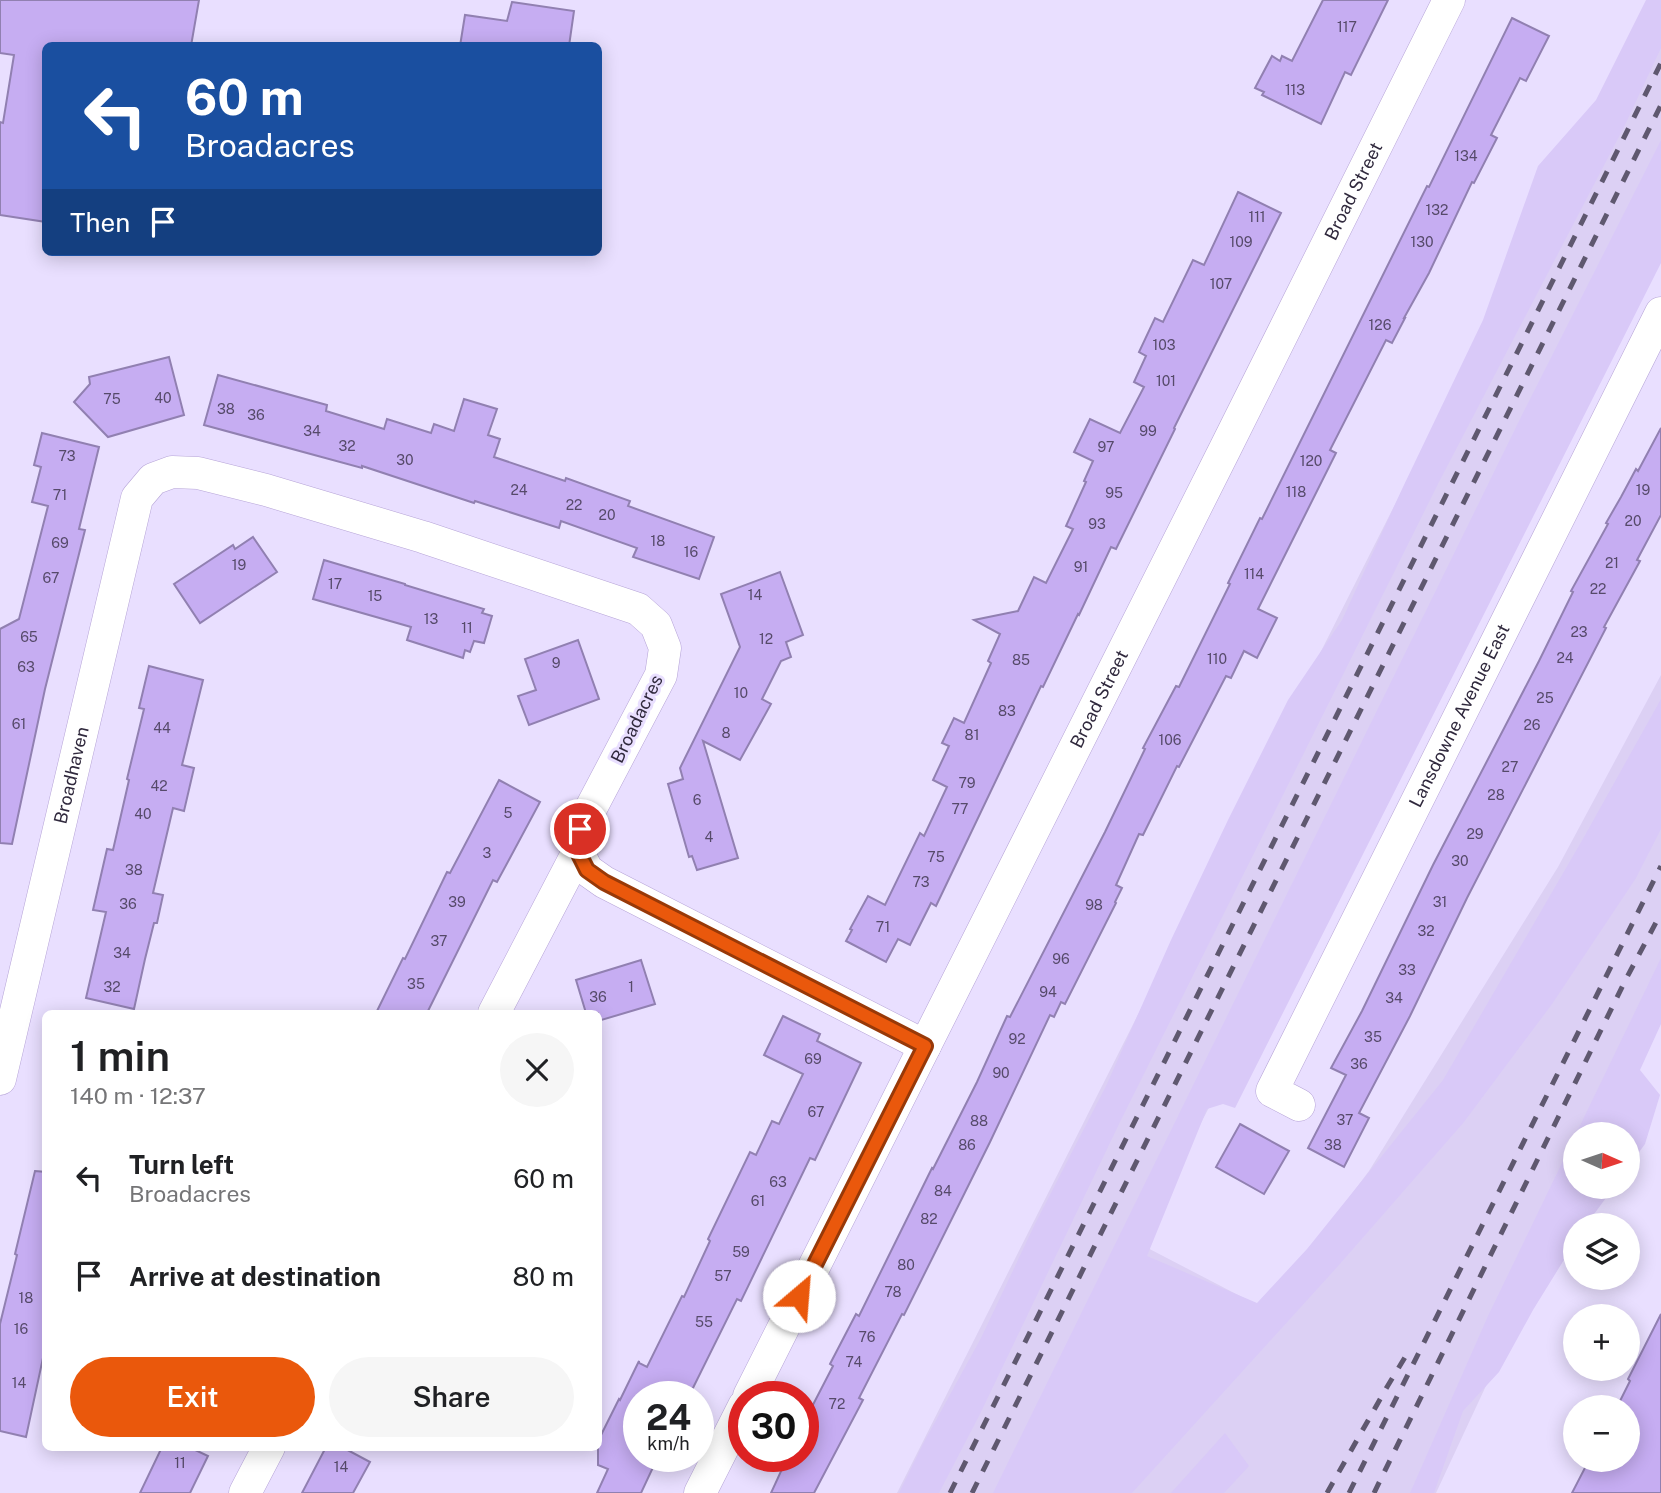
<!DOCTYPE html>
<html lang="en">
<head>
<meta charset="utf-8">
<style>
	:root { --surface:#fff; --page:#f6f6f6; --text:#202124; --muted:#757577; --accent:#ea580c }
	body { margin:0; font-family:"Public Sans",sans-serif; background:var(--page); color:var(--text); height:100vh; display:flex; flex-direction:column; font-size:26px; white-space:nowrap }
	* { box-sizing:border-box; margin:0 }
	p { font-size:23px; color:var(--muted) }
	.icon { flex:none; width:38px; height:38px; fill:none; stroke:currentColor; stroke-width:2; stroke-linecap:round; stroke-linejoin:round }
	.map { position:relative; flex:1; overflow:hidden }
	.drawer { position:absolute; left:42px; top:1010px; width:560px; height:441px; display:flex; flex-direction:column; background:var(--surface); border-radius:10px; box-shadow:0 4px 18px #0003 }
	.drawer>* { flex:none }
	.banner { position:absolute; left:42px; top:42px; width:560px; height:214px; border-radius:10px; box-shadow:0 4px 18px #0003; background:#1a4fa0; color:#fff; overflow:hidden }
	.needle { width:46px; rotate:93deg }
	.controls { position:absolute; left:1563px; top:1122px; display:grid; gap:14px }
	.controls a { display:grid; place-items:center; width:77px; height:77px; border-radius:50%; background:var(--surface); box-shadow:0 4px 18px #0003; font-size:35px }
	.speed { position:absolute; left:623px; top:1381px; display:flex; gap:14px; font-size:35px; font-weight:700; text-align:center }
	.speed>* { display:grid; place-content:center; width:91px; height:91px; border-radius:50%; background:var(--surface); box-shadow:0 4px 18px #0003; line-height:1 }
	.speed small { font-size:18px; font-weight:400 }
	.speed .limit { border:10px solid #d22; background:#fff; color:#111 }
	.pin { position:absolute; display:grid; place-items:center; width:60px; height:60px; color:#fff; margin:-30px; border:4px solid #fff; border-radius:50%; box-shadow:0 2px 7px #0007 }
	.me { position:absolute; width:77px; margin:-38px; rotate:27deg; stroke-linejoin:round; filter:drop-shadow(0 0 5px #0008) }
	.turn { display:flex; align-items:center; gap:24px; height:147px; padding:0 28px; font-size:32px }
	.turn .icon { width:91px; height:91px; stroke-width:2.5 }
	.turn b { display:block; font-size:49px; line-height:60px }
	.then { display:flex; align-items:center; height:66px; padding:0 28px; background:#0003; gap:14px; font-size:26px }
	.round { display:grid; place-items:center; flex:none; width:74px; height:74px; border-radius:37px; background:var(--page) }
	.summary { display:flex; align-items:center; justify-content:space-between; height:119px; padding:0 28px }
	h1 { font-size:42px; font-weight:600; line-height:52px }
	.cta { display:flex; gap:14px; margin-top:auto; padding:14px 28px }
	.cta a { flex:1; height:80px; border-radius:42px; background:var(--accent); color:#fff; font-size:28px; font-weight:600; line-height:80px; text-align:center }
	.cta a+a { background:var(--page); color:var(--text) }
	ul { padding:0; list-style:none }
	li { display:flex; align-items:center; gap:21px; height:98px; padding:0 28px }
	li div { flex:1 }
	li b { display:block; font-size:26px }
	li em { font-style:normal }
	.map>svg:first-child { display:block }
	.built { fill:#dcd0f4 }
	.green { fill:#d9c9f8 }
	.building { fill:#c6adf2; stroke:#9180b1; stroke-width:2 }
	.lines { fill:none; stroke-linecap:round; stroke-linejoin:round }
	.street-casing { stroke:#b6a4d7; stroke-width:33 }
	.street { stroke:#fff; stroke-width:32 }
	.rail { stroke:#5f586f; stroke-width:5; stroke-dasharray:12 12; stroke-linecap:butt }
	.route-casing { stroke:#983908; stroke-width:18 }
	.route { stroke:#ea580c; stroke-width:12 }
	.labels { text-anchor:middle; stroke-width:6; stroke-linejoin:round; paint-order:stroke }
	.number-label { font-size:14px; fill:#564a6a }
	.street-label { font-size:18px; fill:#30293d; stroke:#e9dfff }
</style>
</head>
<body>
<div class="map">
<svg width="1661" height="1493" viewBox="0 0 1661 1493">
	<rect width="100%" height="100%" fill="#e9dfff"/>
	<!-- built -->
	<polygon class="built" points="1649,0 1661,0 1661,245 1138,1243 1265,1309 1369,1171 1558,867 1661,675 1661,1022 1606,1134 1575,1134 1575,1186 1560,1227 1436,1493 897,1493"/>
	<!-- green -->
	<g class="green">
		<polygon points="1646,0 1661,0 1661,48 1624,127 1439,482 1120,1122 980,1414 939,1493 899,1493 923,1444 981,1338 1035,1224 1107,1084 1171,940 1228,820 1288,700 1342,620 1403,487 1483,320 1538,166 1596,100"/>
		<polygon points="1661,140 1661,263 1235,1108 1223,1104 1207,1109 1147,1256 1257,1303 1307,1249 1443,1080 1584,837 1661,699 1661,829 1636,878 1552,1004 1464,1122 1339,1265 1132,1493 993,1493 1521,417"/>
		<polygon points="1661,958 1661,1024 1640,1070 1660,1095 1645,1144 1628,1167 1628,1134 1576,1134"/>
		<polygon points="1575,1136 1575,1186 1614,1187 1586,1225 1575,1225 1575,1242 1533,1310 1499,1372 1463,1411 1434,1493 1410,1493 1488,1316"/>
		<polygon points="1225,1433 1249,1466 1224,1493 1171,1493"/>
	</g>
	<!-- building -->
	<g class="building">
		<polygon points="0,0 199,0 191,46 46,46 46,222 0,215 0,122 3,123 14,55 0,53"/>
		<polygon points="1323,0 1388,0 1351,75 1345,72 1321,124 1262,95 1264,92 1255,88 1272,56 1280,61 1282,56 1292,61"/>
		<polygon points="512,2 574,11 569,46 460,46 465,15 507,21"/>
		<polygon points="1512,18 1549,36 1526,81 1520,78 1491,135 1497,138 1474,183 1472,182 1429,273 1404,318 1405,318 1392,343 1386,340 1330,450 1336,453 1258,609 1277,618 1257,658 1244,651 1231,678 1226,676 1179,767 1177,766 1143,835 1139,834 1116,885 1122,888 1115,902 1116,903 1065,1004 1061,1002 1054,1017 1050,1015 990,1142 904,1315 902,1314 859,1398 863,1400 814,1493 771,1493 788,1456 803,1456 803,1424 833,1366 830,1364 856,1314 859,1316 932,1168 933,1169 977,1082 1007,1016 1010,1017 1105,832 1145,749 1143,748 1176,686 1179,687 1230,584 1228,583 1260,518 1262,519 1427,186 1429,187"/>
		<polygon points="1238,192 1281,213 1174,428 1175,429 1116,549 1111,547 1079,615 1078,614 1043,687 1041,686 936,906 931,903 910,945 898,939 886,962 846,941 852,930 850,929 868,896 885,905 920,833 924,836 947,787 933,780 949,746 942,743 954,718 964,723 991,663 988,661 1000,634 974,620 1018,611 1034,577 1046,583 1073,529 1066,526 1086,482 1084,481 1093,461 1074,452 1090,419 1120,433 1144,387 1134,382 1146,356 1139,352 1155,318 1163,322 1193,260 1204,265"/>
		<polygon points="169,357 184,415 108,437 74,402 90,384 89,377"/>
		<polygon points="218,375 327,405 326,411 384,429 387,419 431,433 434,424 454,431 464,399 497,409 488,435 500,439 494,457 565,481 566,478 630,501 628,506 714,537 699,579 633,557 637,548 561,521 559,528 475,501 474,503 362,466 362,468 204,425"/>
		<polygon points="1661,428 1661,515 1637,560 1640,561 1604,627 1606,628 1467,898 1410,1016 1359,1113 1369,1118 1344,1167 1308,1148 1346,1075 1331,1068 1362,1011 1433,865 1539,661 1573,592 1571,591 1608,524 1606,523 1621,497 1636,469 1638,471"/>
		<polygon points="42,433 99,447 79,529 85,530 45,689 12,844 0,843 0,629 19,619 48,506 32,502 41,467 34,465"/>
		<polygon points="253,537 277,572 200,623 174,584 233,545 235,549"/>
		<polygon points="324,560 405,584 405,585 484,609 482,613 492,616 484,643 474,641 470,652 465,650 463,658 407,640 411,627 313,599"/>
		<polygon points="780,572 803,635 786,642 791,657 781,661 762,699 771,704 740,760 703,741 738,858 697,870 692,856 689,857 668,784 683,779 680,768 740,647 721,594"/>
		<polygon points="578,640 599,699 529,725 518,696 536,690 525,659"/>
		<polygon points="149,666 203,680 182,765 194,768 184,811 173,808 153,893 163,895 157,923 154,923 145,959 134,1009 86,998 106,912 93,910 107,849 113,850 129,780 127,779 144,709 139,708"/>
		<polygon points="499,780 540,802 497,882 493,880 427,1013 376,1013 403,958 405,959 447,872 450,873"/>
		<polygon points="641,960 655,1004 598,1021 598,1013 586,1013 576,980"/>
		<polygon points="783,1016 820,1034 817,1041 861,1063 815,1160 810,1158 741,1301 737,1299 689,1396 639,1396 639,1456 646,1456 656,1461 641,1493 597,1493 608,1469 598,1465 598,1441 619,1399 620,1400 639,1361 639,1363 647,1367 682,1296 684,1297 710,1241 708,1239 750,1152 756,1155 772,1121 779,1124 803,1074 764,1055"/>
		<polygon points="1240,1124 1289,1151 1264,1194 1216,1167"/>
		<polygon points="35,1171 46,1172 46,1344 26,1437 0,1431 0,1324 17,1255 15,1254"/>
		<polygon points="1661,1314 1661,1493 1572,1493 1589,1460 1628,1460 1628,1407 1617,1407 1630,1381 1628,1379"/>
		<polygon points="162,1447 189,1447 208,1456 190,1493 140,1493"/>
		<polygon points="326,1447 342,1447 370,1462 353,1493 302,1493"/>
	</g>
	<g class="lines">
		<!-- street casing -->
		<g class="street-casing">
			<g id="street">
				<polyline points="494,1013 578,852"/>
				<path id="s1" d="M 0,1079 L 137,498 L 153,479 L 172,472 L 198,473 L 266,490 L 423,537 L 638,609 L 656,625 L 665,648 L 661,675 L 580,829 L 578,852 L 587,870 L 604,882 L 925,1046"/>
				<path id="s2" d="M 1299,1105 L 1272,1091 L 1661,313"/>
				<path id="s3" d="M 749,1396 L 1225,449 L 1449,0"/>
				<polyline points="245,1493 269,1447"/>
				<polyline points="700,1493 744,1406"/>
			</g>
		</g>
		<!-- street -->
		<use href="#street" class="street"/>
		<!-- rail -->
		<g class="rail">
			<polyline points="950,1493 1661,63"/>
			<polyline points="972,1493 1661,105"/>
			<polyline points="1327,1493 1387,1387 1410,1349"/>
			<polyline points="1349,1493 1661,866"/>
			<polyline points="1374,1493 1626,979 1661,913"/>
		</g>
	</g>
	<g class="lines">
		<!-- route casing -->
		<g class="route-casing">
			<polyline id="route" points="580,829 578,852 587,870 604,882 925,1046 799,1296"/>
		</g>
		<!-- route -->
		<use href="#route" class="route"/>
	</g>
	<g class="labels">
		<!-- number labels -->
		<g class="number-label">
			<text x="1347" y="32">117</text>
			<text x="1295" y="95">113</text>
			<text x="1466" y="161">134</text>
			<text x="1437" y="215">132</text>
			<text x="1257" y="222">111</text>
			<text x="1241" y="247">109</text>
			<text x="1422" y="247">130</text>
			<text x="1221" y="289">107</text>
			<text x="1380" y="330">126</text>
			<text x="1164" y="350">103</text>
			<text x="1166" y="386">101</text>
			<text x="163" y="403">40</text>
			<text x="112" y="404">75</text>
			<text x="226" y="414">38</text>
			<text x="256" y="420">36</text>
			<text x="312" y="436">34</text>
			<text x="1148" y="436">99</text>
			<text x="347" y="451">32</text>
			<text x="1106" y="452">97</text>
			<text x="67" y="461">73</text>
			<text x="405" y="465">30</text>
			<text x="1311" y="466">120</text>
			<text x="519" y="495">24</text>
			<text x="1643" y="495">19</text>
			<text x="1296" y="497">118</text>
			<text x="1114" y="498">95</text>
			<text x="60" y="500">71</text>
			<text x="574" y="510">22</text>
			<text x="607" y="520">20</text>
			<text x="1633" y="526">20</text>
			<text x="1097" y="529">93</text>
			<text x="658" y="546">18</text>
			<text x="60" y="548">69</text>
			<text x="691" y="557">16</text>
			<text x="1612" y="568">21</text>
			<text x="239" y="570">19</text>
			<text x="1081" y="572">91</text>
			<text x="1254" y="579">114</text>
			<text x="51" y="583">67</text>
			<text x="335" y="589">17</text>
			<text x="1598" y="594">22</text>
			<text x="755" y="600">14</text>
			<text x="375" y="601">15</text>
			<text x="431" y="624">13</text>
			<text x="467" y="633">11</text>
			<text x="1579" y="637">23</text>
			<text x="29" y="642">65</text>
			<text x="766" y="644">12</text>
			<text x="1565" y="663">24</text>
			<text x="1217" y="664">110</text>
			<text x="1021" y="665">85</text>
			<text x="556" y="668">9</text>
			<text x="26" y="672">63</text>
			<text x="741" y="698">10</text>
			<text x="1545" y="703">25</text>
			<text x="1007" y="716">83</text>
			<text x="19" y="729">61</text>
			<text x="1532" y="730">26</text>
			<text x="162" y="733">44</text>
			<text x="726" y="738">8</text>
			<text x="972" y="740">81</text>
			<text x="1170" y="745">106</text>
			<text x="1510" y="772">27</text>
			<text x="967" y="788">79</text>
			<text x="159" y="791">42</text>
			<text x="1496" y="800">28</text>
			<text x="697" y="805">6</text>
			<text x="960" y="814">77</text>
			<text x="508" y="818">5</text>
			<text x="143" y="819">40</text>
			<text x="1475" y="839">29</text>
			<text x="709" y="842">4</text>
			<text x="487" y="858">3</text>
			<text x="936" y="862">75</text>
			<text x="1460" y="866">30</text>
			<text x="134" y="875">38</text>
			<text x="921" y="887">73</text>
			<text x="457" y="907">39</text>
			<text x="1440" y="907">31</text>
			<text x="128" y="909">36</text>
			<text x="1094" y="910">98</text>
			<text x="883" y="932">71</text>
			<text x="1426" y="936">32</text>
			<text x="439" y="946">37</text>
			<text x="122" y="958">34</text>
			<text x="1061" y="964">96</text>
			<text x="1407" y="975">33</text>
			<text x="416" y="989">35</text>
			<text x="112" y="992">32</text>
			<text x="631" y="992">1</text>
			<text x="1048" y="997">94</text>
			<text x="598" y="1002">36</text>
			<text x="1394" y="1003">34</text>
			<text x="1373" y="1042">35</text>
			<text x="1017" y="1044">92</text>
			<text x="813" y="1064">69</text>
			<text x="1359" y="1069">36</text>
			<text x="1001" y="1078">90</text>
			<text x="816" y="1117">67</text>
			<text x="1345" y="1125">37</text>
			<text x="979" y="1126">88</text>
			<text x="967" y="1150">86</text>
			<text x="1333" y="1150">38</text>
			<text x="778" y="1187">63</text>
			<text x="943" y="1196">84</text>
			<text x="758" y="1206">61</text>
			<text x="929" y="1224">82</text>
			<text x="741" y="1257">59</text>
			<text x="906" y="1270">80</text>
			<text x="723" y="1281">57</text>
			<text x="893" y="1297">78</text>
			<text x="26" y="1303">18</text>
			<text x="704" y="1327">55</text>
			<text x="21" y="1334">16</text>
			<text x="867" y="1342">76</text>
			<text x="854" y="1367">74</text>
			<text x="19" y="1388">14</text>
			<text x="837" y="1409">72</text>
			<text x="180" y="1468">11</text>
			<text x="341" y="1472">14</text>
		</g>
		<!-- street labels -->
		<g class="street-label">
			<text dy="6" stroke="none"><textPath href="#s3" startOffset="1348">Broad Street</textPath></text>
			<text dy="6" stroke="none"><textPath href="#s3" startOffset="780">Broad Street</textPath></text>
			<text dy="6" stroke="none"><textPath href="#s2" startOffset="450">Lansdowne Avenue East</textPath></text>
			<text transform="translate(637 719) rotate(-64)" y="6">Broadacres</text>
			<text dy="6" stroke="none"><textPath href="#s1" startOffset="312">Broadhaven</textPath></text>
		</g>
	</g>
</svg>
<div class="controls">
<a><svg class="needle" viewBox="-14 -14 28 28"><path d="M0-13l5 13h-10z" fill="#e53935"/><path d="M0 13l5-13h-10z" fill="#757577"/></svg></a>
<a><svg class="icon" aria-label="layers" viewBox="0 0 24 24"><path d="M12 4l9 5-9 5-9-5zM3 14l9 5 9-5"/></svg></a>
<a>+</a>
<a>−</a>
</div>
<div class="speed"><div>24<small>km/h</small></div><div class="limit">30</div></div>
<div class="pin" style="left:580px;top:829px;background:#d93025"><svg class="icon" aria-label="arrive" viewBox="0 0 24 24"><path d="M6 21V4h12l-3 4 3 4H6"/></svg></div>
<svg class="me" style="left:799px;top:1296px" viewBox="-20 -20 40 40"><circle r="19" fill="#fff"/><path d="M0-13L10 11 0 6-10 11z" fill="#ea580c"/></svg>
<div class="banner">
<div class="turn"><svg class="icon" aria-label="left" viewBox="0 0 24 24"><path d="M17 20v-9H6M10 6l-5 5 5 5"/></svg><div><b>60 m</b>Broadacres</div></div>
<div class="then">Then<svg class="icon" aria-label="arrive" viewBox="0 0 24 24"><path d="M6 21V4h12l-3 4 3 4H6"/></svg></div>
</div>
<section class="drawer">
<div class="summary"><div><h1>1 min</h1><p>140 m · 12:37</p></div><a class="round"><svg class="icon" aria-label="close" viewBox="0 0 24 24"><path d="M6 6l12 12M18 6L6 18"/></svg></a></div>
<ul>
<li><svg class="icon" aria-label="left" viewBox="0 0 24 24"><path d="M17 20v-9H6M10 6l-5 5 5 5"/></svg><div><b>Turn left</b><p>Broadacres</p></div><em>60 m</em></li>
<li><svg class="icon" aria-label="arrive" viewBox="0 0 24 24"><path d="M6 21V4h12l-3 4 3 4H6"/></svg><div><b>Arrive at destination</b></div><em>80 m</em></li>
</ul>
<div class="cta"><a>Exit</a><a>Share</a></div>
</section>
</div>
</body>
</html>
